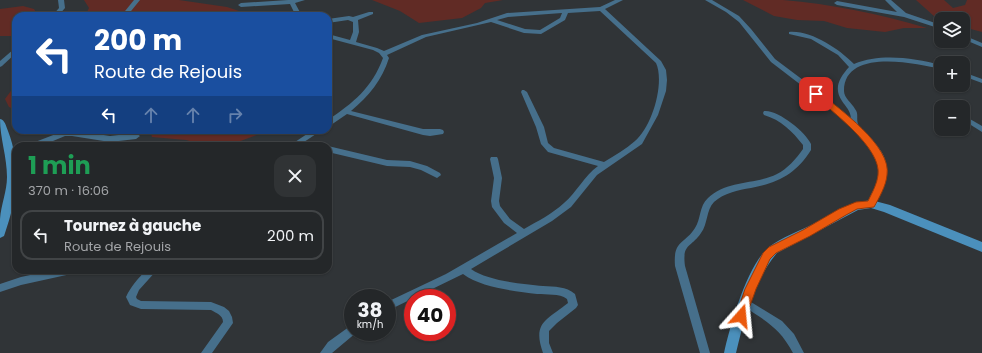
<!DOCTYPE html>
<html lang="fr">
<head>
<meta charset="utf-8">
<style>
	:root { --surface:#242729; --page:#303335; --text:#f1f3f6; --muted:#a3a5a8; --line:#414446 }
	body { margin:0; font-family:Poppins,sans-serif; background:var(--page); color:var(--text); height:100vh; display:flex; flex-direction:column; font-size:15px; white-space:nowrap }
	* { box-sizing:border-box; margin:0 }
	p { font-size:13px; color:var(--muted) }
	.icon { flex:none; width:22px; height:22px; fill:none; stroke:currentColor; stroke-width:2; stroke-linecap:round; stroke-linejoin:round }
	.map { position:relative; flex:1; overflow:hidden }
	.side { position:absolute; left:12px; top:142px; width:320px; height:132px; display:flex; flex-direction:column; background:var(--surface); border-radius:12px; box-shadow:0 1px 3px #0004,0 0 0 1px var(--line) }
	.side>* { flex:none }
	.top-card { position:absolute; left:12px; top:12px; width:320px; height:122px; border-radius:12px; box-shadow:0 1px 3px #0004,0 0 0 1px var(--line); background:#1a4fa0; color:#fff; overflow:hidden }
	.buttons { position:absolute; left:934px; top:12px; display:grid; gap:8px }
	.buttons a { display:grid; place-items:center; width:36px; height:36px; border-radius:8px; background:var(--surface); box-shadow:0 1px 3px #0004,0 0 0 1px var(--line); font-size:20px }
	.speed { position:absolute; left:344px; top:289px; display:flex; gap:8px; font-size:20px; font-weight:700; text-align:center }
	.speed>* { display:grid; place-content:center; width:52px; height:52px; border-radius:50%; background:var(--surface); box-shadow:0 1px 3px #0004,0 0 0 1px var(--line); line-height:1 }
	.speed small { font-size:10px; font-weight:400 }
	.speed .limit { border:6px solid #d22; background:#fff; color:#111 }
	.pin { position:absolute; display:grid; place-items:center; width:34px; height:34px; color:#fff; margin:-17px; border-radius:8px; box-shadow:0 2px 6px #0006 }
	.me { position:absolute; width:44px; margin:-22px; rotate:18deg; stroke-linejoin:round; filter:drop-shadow(0 0 3px #0008) }
	.turn { display:flex; align-items:center; gap:14px; height:84px; padding:0 16px; font-size:18px }
	.turn .icon { width:52px; height:52px; stroke-width:2.5 }
	.turn b { display:block; font-size:28px; line-height:34px }
	.lanes { display:flex; align-items:center; height:38px; padding:0 16px; background:#0003; justify-content:center; gap:20px; direction:ltr }
	.lanes .off { opacity:.35 }
	.round { display:grid; place-items:center; flex:none; width:42px; height:42px; border-radius:12px; background:var(--page) }
	.headline { display:flex; align-items:center; justify-content:space-between; height:68px; padding:0 16px }
	h1 { font-size:24px; font-weight:700; line-height:30px; color:#1e9e55 }
	ul { padding:0; list-style:none }
	li { display:flex; align-items:center; gap:12px; height:50px; margin:0 8px 6px; padding:0 8px; border:2px solid var(--line); border-radius:12px }
	li div { flex:1 }
	li b { display:block; font-size:15px }
	li em { font-style:normal }
	.map>svg:first-child { display:block }
	.green { fill:#612b25 }
	.lines { fill:none; stroke-linecap:round; stroke-linejoin:round }
	.street { fill:#466f8b; fill-rule:evenodd }
	.secondary { fill:#4b90bc; fill-rule:evenodd }
	.route { fill:#ea580c; stroke:#983908 }
</style>
</head>
<body>
<div class="map">
<svg width="982" height="353" viewBox="0 0 982 353">
	<rect width="100%" height="100%" fill="#303437"/>
	<!-- green -->
	<g class="green">
		<polygon points="84,0 179,0 227,7 245,13 247,16 85,16 89,8"/>
		<polygon points="372,0 503,0 485,3 481,8 462,18 419,23 400,11"/>
		<path d="M 743,0 C 756,0 770,0 783,0 C 831,4 880,14 927,28 L 904,28 L 885,32 L 847,28 L 824,21 L 797,20 L 774,16 Z"/>
		<polygon points="916,0 944,0 953,8 965,5 967,0 982,0 982,32 963,27 963,19 942,19 935,17"/>
		<polygon points="23,6 34,9 38,16 16,16 16,33 11,36 0,36 0,9"/>
		<polygon points="16,84 16,110 9,107 5,99"/>
		<polygon points="150,130 270,130 227,146 208,146 186,140 152,137"/>
	</g>
	<g class="lines">
		<!-- street -->
		<g class="street">
			<polygon points="58,0 64,0 65,8 58,16 52,16 59,8"/>
			<polygon points="134,0 140,0 127,16 121,16"/>
			<polygon points="288,0 305,0 295,3 302,16 296,16 290,4 241,7 238,5 241,3"/>
			<path d="M 615,0 L 623,0 L 605,9 L 661,61 L 666,70 L 667,80 L 666,91 L 658,115 L 642,144 L 597,175 L 571,207 L 552,221 L 471,269 C 488,281 522,284 543,286 C 555,287 566,286 575,294 L 578,305 L 576,308 L 557,323 L 549,331 L 549,343 L 553,353 L 543,353 C 532,322 547,320 568,303 L 567,299 C 559,293 547,295 537,294 C 515,291 482,288 463,274 L 387,311 L 387,302 L 446,274 L 517,233 L 504,223 L 492,207 L 491,201 L 494,178 L 490,159 L 491,157 L 497,157 L 498,159 L 502,178 L 499,201 L 500,206 L 510,219 L 524,229 C 538,221 552,214 564,203 C 577,192 584,176 598,166 L 548,152 L 541,144 L 536,127 L 521,92 L 522,90 L 524,90 L 527,92 L 544,127 L 548,143 L 554,148 L 604,162 C 615,155 626,149 635,141 C 652,127 665,83 656,63 L 600,11 L 568,13 L 565,20 L 541,34 L 524,33 L 491,22 L 426,37 L 387,55 L 389,58 C 382,80 369,96 351,111 L 423,129 L 440,129 L 443,130 L 444,132 L 443,134 L 430,136 L 423,135 L 347,114 L 328,127 L 328,120 C 353,103 372,88 383,58 L 379,53 L 373,50 L 328,38 L 328,34 L 350,40 L 353,32 L 353,22 L 348,20 L 328,23 L 328,19 L 349,16 L 353,17 L 369,12 L 373,12 L 373,14 L 358,20 L 359,32 L 356,42 L 377,48 L 384,51 L 422,35 L 477,23 L 507,13 L 600,7 ZM 562,13 L 560,18 L 540,30 L 525,29 L 497,20 L 508,17 Z"/>
			<path d="M 705,0 L 712,0 L 739,16 L 751,29 L 775,59 L 819,92 L 851,118 C 850,110 846,107 842,101 C 833,88 840,77 849,67 L 838,55 L 811,39 L 789,34 L 789,32 C 811,30 839,49 854,64 C 881,53 913,58 941,65 L 941,69 C 915,63 844,48 844,91 C 844,98 852,103 855,109 C 859,114 856,118 858,124 C 859,128 865,132 868,135 C 875,143 884,152 886,163 C 890,178 881,194 874,206 L 868,206 L 867,204 L 877,182 L 879,170 L 877,158 L 872,150 L 863,139 L 840,116 L 814,95 L 771,62 L 739,22 L 726,12 Z"/>
			<polygon points="885,0 891,0 906,13 941,25 941,29 904,17 837,5 834,3 837,1 897,12"/>
			<polygon points="963,35 982,43 982,47 963,39"/>
			<polygon points="16,48 16,53 2,66 0,67 0,61 14,49"/>
			<polygon points="963,72 982,79 982,83 963,76"/>
			<path d="M 764,111 C 777,109 806,132 811,144 C 811,144 811,149 811,150 C 796,174 778,183 751,188 C 738,190 724,193 714,202 C 706,210 708,224 701,233 C 691,248 682,243 685,266 L 710,353 L 700,353 L 675,266 C 673,240 684,245 695,228 C 701,219 699,206 708,198 C 727,180 755,185 777,174 C 787,169 796,159 803,149 L 803,145 C 792,131 781,120 764,115 L 763,113 Z"/>
			<polygon points="963,115 982,126 982,132 963,120"/>
			<polygon points="72,130 110,136 136,133 140,136 136,139 110,142 72,136 65,136 41,146 29,146 30,144 61,132"/>
			<polygon points="313,130 322,130 304,142 315,144 316,146 289,146"/>
			<polygon points="328,146 387,160 410,161 427,166 440,173 441,175 437,178 421,170 410,167 387,166 328,152"/>
			<polygon points="53,270 76,270 74,273 71,274 21,285 0,292 0,284 21,277"/>
			<path d="M 146,270 L 157,270 L 139,290 L 136,297 L 137,299 L 141,301 L 211,302 L 224,307 L 229,311 L 232,317 L 233,323 L 212,353 L 201,353 L 223,322 C 223,315 216,313 211,310 L 141,309 L 130,305 L 126,297 C 131,286 138,279 146,270 Z"/>
			<path d="M 746,299 L 782,321 L 794,334 L 804,353 L 793,353 C 780,328 766,321 743,306 L 741,303 L 743,300 Z"/>
			<polygon points="353,324 353,332 357,332 332,353 320,353 328,342"/>
		</g>
		<!-- secondary -->
		<g class="secondary">
			<path d="M 0,119 C 5,120 6,126 8,131 C 21,164 17,200 5,233 L 4,236 L 0,238 C 0,231 0,225 0,219 C 1,205 7,191 7,177 C 7,157 0,138 0,119 Z"/>
			<path d="M 871,200 L 890,205 L 982,242 L 982,252 L 884,212 L 871,208 L 858,210 L 777,253 C 754,280 744,319 736,353 L 724,353 C 730,326 747,265 769,247 C 780,238 802,230 815,223 C 835,212 848,203 871,200 Z"/>
		</g>
	</g>
	<!-- route -->
	<path class="route" d="M 816,91 L 819,92 C 839,109 892,146 887,175 C 886,186 879,198 874,207 L 857,209 L 846,215 L 810,236 L 776,253 L 770,259 L 756,289 L 745,320 L 741,321 L 737,320 L 736,316 L 745,289 L 763,253 L 769,247 L 803,230 L 839,209 L 856,202 L 868,201 C 872,193 877,184 878,175 C 882,148 832,112 814,95 L 812,94 Z"/>
</svg>
<div class="buttons">
<a><svg class="icon" aria-label="layers" viewBox="0 0 24 24"><path d="M12 4l9 5-9 5-9-5zM3 14l9 5 9-5"/></svg></a>
<a>+</a>
<a>−</a>
</div>
<div class="speed"><div>38<small>km/h</small></div><div class="limit">40</div></div>
<div class="pin" style="left:816px;top:94px;background:#d93025"><svg class="icon" aria-label="arrive" viewBox="0 0 24 24"><path d="M6 21V4h12l-3 4 3 4H6"/></svg></div>
<svg class="me" style="left:741px;top:316px" viewBox="-20 -20 40 40"><path d="M0-17L14 15 0 8-14 15z" fill="#ea580c" stroke="#fff" stroke-width="4"/></svg>
<div class="top-card">
<div class="turn"><svg class="icon" aria-label="left" viewBox="0 0 24 24"><path d="M17 20v-9H6M10 6l-5 5 5 5"/></svg><div><b>200 m</b>Route de Rejouis</div></div>
<div class="lanes"><svg class="icon" aria-label="left" viewBox="0 0 24 24"><path d="M17 20v-9H6M10 6l-5 5 5 5"/></svg><svg class="icon off" aria-label="ahead" viewBox="0 0 24 24"><path d="M12 20V5M6 11l6-6 6 6"/></svg><svg class="icon off" aria-label="ahead" viewBox="0 0 24 24"><path d="M12 20V5M6 11l6-6 6 6"/></svg><svg class="icon off" aria-label="right" viewBox="0 0 24 24"><path d="M7 20v-9h11M14 6l5 5-5 5"/></svg></div>
</div>
<section class="side">
<div class="headline"><div><h1>1 min</h1><p>370 m · 16:06</p></div><a class="round"><svg class="icon" aria-label="close" viewBox="0 0 24 24"><path d="M6 6l12 12M18 6L6 18"/></svg></a></div>
<ul>
<li><svg class="icon" aria-label="left" viewBox="0 0 24 24"><path d="M17 20v-9H6M10 6l-5 5 5 5"/></svg><div><b>Tournez à gauche</b><p>Route de Rejouis</p></div><em>200 m</em></li>
</ul>
</section>
</div>
</body>
</html>
